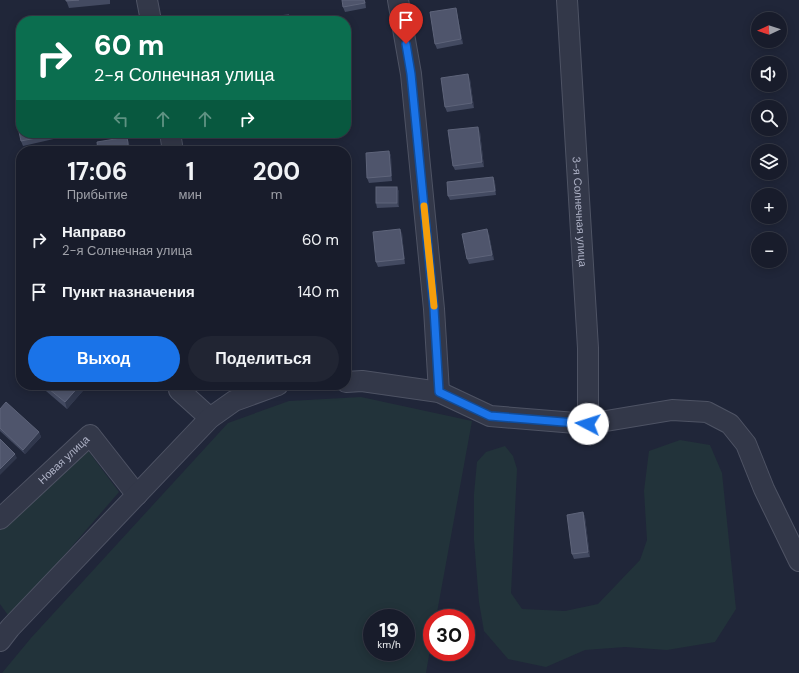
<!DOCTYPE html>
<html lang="ru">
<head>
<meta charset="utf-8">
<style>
	:root { --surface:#181c2b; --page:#212533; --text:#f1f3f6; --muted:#9fa1a9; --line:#363a47; --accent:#1a73e8 }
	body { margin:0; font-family:"DM Sans",sans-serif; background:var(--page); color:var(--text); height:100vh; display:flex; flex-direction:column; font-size:15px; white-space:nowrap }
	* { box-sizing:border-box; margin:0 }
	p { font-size:13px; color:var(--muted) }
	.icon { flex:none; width:22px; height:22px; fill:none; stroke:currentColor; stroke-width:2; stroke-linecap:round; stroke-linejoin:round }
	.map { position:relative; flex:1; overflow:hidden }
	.details { position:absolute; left:16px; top:146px; width:335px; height:244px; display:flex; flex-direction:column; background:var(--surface); border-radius:16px; box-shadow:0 2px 10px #0003,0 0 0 1px var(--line) }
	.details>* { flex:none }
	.banner { position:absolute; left:16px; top:16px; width:335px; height:122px; border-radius:16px; box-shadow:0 2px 10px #0003,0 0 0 1px var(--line); background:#0b6e4f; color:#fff; overflow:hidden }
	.needle { width:26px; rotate:266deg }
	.buttons { position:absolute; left:751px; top:12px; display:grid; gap:8px }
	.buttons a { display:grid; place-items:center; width:36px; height:36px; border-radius:50%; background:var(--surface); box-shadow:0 2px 10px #0003,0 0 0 1px var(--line); font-size:20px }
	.speed { position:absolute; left:363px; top:609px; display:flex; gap:8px; font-size:20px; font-weight:700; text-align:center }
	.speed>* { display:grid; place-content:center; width:52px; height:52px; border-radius:50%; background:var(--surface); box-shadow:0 2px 10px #0003,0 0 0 1px var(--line); line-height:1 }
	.speed small { font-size:10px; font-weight:400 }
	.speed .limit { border:6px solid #d22; background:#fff; color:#111 }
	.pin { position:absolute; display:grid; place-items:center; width:34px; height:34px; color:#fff; margin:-41px -17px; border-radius:50% 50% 50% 0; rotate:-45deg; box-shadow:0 0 4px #0007 }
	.pin .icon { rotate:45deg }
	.me { position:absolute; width:44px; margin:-22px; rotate:275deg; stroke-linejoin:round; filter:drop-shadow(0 0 3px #0008) }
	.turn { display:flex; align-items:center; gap:14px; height:84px; padding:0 12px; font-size:18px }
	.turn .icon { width:52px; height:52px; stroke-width:2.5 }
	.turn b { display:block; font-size:28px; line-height:34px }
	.lanes { display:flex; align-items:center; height:38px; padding:0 12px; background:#0003; justify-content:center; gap:20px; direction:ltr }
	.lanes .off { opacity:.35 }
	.eta { display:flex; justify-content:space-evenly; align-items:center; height:68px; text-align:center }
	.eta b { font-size:24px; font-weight:700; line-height:28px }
	.button { display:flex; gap:8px; margin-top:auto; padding:8px 12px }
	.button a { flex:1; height:46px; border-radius:24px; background:var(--accent); color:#fff; font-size:16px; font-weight:700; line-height:46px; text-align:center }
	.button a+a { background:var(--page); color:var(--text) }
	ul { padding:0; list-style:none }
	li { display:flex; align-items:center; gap:12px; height:52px; padding:0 12px }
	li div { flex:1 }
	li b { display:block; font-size:15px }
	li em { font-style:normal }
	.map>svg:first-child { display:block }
	.green { fill:#22333a; fill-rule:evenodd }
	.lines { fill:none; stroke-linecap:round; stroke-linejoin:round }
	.minor-casing { stroke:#4e5364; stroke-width:22 }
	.minor { stroke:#333849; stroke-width:20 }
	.wall { fill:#434a61 }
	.shaded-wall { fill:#30374c }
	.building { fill:#4f556c; stroke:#5e647a }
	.route-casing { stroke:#114b97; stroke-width:10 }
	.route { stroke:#1a73e8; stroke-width:7 }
	.slow { stroke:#f59e0b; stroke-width:7 }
	.labels { text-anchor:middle; stroke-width:3.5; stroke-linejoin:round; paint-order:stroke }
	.street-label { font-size:11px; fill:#aeb2c6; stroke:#191e2e }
</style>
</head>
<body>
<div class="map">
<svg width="799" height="673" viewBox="0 0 799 673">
	<rect width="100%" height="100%" fill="#202639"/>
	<!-- green -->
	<g class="green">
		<path d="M 361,397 L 472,421 L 436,618 L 432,618 L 432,638 L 426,673 L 2,673 L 31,638 L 228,423 L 289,401 ZM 372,618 L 406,618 L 406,652 L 372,652 Z"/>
		<polygon points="680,440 710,445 722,473 736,609 715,642 667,650 625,647 585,650 546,667 508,659 484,631 479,602 474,540 474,494 477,462 486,452 505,446 513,456 517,469 511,593 522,609 565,611 598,604 640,560 647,540 644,491 649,451"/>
		<polygon points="86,448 119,492 10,618 0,604 0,528"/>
	</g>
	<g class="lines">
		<!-- minor casing -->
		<g class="minor-casing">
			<g id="minor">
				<polyline points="147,0 151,21"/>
				<polyline points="398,0 411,74 434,309 439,392"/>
				<path id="s1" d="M 567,0 L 588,348 L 588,424"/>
				<polyline points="170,133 173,151"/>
				<polyline points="346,382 362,381 439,392 490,416 588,424 672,410 707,412 730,424 746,444 764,489 799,561"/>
				<polyline points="179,390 210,418"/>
				<path id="s2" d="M 0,519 L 90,435 L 137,495"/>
				<polyline points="0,641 10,628 210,418 234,401 278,385"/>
			</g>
		</g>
		<!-- minor -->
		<use href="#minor" class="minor"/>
	</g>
	<!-- wall -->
	<g class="wall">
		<polygon points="66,0 110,0 110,4 69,8"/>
		<polygon points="365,0 366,8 345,12 343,7"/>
		<polygon points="457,13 463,44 437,49 435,44"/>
		<polygon points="470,79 474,108 447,112 445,107"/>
		<polygon points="480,132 484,167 455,170 453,166"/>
		<polygon points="21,133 57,133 58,138 23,146 21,141"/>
		<polygon points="81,133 88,133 81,135"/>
		<polygon points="389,151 391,156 392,181 369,183 367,178"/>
		<polygon points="493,177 495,182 496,195 450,200 448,196"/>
		<polygon points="397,187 399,192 399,207 377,208 376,203"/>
		<polygon points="402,233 405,264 378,267 376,262"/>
		<polygon points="489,234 494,260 469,264 467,259"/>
		<polygon points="39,385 88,385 67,409"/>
		<polygon points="0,409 39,432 41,437 25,454 0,431"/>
		<polygon points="583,512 585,517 590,557 574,559 572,554"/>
	</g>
	<!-- shaded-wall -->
	<g class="shaded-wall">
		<polygon points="456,8 457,13 463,44 461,39"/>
		<polygon points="468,74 470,79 474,108 472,103"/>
		<polygon points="478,127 480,132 484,167 482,162"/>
		<polygon points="127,137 129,142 130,151 129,151"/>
		<polygon points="389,151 391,156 392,181 391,176"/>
		<polygon points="493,177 495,182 496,195 495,191"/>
		<polygon points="397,187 399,192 399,207 397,203"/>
		<polygon points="400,229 402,233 405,264 404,259"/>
		<polygon points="487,229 489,234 494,260 492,255"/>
		<polygon points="80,385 88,385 67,409 65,402"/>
		<polygon points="39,432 41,437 25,454 23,450"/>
		<polygon points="15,454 17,458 0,475 0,469"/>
		<polygon points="583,512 585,517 590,557 588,552"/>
	</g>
	<!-- building -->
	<g class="building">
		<polygon points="66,0 79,0 66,1"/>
		<polygon points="342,0 364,0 365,3 343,7"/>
		<polygon points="456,8 461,39 435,44 430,12"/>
		<polygon points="289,15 290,21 278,21 277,16"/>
		<polygon points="468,74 472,103 445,107 441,78"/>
		<polygon points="21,126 21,133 56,133 56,134 21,141 18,127"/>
		<polygon points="478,127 482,162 453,166 448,130"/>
		<polygon points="127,137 129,151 98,151 97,142"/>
		<polygon points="389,151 391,176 367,178 366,153"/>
		<polygon points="493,177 495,191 448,196 447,182"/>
		<rect x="376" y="187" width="21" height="16"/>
		<polygon points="400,229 404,259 376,262 373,232"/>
		<polygon points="487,229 492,255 467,259 462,234"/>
		<polygon points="44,385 80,385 65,402"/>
		<polygon points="6,402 39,432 23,450 0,428 0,409"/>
		<polygon points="0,439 15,454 0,469"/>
		<polygon points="583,512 588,552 572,554 567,515"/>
	</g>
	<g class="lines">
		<!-- route casing -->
		<g class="route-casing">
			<polyline id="route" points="406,44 411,74 434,309 439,392 490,416 588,424"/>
		</g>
		<!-- route -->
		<use href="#route" class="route"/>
		<!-- slow -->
		<polyline class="slow" points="424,206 434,306"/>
	</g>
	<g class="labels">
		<!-- street labels -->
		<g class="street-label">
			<text dy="4" stroke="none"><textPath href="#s1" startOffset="212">3-я Солнечная улица</textPath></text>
			<text dy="4" stroke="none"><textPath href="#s2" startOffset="87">Новая улица</textPath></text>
		</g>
	</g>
</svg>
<div class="buttons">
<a><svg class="needle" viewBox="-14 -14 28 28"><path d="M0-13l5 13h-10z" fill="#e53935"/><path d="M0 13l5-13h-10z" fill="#9fa1a9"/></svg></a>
<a><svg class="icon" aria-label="sound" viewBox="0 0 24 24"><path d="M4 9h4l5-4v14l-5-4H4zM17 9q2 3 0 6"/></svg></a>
<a><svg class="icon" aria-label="search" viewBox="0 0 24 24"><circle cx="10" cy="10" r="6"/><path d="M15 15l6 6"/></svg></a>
<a><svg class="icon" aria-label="layers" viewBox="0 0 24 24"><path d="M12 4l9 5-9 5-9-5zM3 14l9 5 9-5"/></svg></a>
<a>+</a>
<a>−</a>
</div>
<div class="speed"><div>19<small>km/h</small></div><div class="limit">30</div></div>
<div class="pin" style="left:406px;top:44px;background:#d93025"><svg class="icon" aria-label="arrive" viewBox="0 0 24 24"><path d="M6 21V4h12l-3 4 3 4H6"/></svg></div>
<svg class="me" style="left:588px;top:424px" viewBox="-20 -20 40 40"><circle r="19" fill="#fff"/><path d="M0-13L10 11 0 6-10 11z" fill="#1a73e8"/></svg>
<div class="banner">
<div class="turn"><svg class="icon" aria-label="right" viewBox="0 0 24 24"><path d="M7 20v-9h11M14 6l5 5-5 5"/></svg><div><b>60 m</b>2-я Солнечная улица</div></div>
<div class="lanes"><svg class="icon off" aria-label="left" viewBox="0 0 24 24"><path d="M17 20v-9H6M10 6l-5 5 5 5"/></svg><svg class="icon off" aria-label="ahead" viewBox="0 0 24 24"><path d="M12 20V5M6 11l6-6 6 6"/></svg><svg class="icon off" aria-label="ahead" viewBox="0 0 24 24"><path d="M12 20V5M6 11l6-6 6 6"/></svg><svg class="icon" aria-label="right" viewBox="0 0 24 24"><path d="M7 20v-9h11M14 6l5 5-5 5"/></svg></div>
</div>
<section class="details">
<div class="eta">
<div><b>17:06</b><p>Прибытие</p></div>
<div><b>1</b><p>мин</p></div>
<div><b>200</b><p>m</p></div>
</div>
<ul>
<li><svg class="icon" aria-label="right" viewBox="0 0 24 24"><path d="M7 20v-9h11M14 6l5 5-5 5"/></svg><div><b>Направо</b><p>2-я Солнечная улица</p></div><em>60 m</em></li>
<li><svg class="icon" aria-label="arrive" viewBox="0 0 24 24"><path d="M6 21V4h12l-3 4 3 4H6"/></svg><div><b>Пункт назначения</b></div><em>140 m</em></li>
</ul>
<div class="button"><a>Выход</a><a>Поделиться</a></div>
</section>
</div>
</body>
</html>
